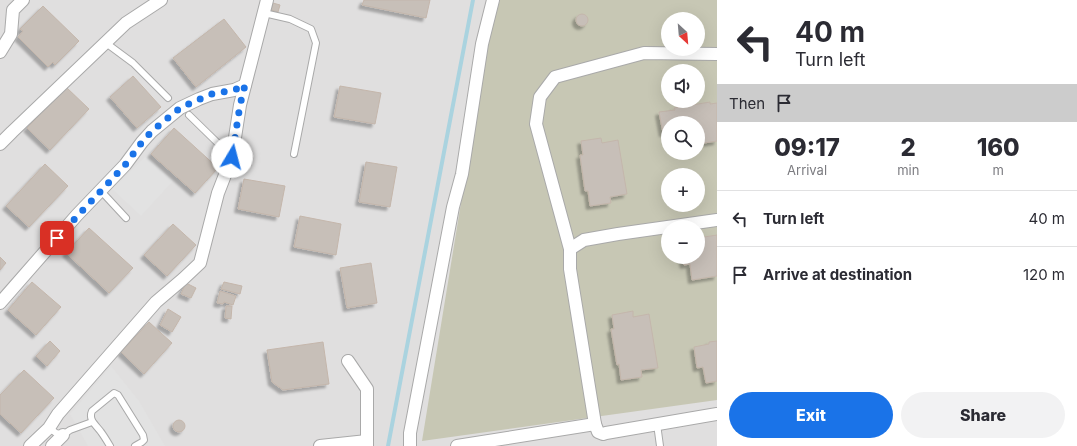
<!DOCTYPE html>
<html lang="en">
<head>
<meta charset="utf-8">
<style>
	:root { --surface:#fff; --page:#f2f2f3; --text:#2b2b33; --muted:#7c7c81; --line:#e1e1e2; --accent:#1a73e8 }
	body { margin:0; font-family:Inter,sans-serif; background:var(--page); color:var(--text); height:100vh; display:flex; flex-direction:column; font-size:15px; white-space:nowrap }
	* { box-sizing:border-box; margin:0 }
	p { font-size:13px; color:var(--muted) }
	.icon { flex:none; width:22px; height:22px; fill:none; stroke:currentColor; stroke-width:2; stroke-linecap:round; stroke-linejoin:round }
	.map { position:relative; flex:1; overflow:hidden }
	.side { display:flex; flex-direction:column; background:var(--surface); width:360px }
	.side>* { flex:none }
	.banner { background:#fff; color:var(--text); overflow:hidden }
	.needle { width:26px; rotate:154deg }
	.fabs { position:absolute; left:661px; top:12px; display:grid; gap:8px }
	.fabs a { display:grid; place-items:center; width:44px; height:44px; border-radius:50%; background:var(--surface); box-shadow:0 4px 16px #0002; font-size:20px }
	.pin { position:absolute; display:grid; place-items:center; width:34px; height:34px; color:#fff; margin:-17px; border-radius:8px; box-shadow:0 2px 6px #0006 }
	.me { position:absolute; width:44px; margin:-22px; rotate:8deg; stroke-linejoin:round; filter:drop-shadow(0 0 3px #0008) }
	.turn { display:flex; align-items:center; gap:14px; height:84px; padding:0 12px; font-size:18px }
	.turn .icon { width:52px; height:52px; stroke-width:2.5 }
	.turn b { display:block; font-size:28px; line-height:34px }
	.then { display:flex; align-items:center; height:38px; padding:0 12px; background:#0003; gap:8px; font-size:15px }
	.eta { display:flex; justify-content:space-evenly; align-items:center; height:68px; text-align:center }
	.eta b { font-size:24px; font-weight:800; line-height:28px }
	.button { display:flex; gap:8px; margin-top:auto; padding:8px 12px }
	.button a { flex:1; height:46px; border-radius:24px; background:var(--accent); color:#fff; font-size:16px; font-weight:800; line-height:46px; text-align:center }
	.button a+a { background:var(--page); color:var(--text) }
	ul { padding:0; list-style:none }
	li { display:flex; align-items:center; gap:12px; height:56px; padding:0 12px; border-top:1px solid var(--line) }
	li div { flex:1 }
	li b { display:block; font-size:15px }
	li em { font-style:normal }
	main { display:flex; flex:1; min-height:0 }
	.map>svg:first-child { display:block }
	.residential { fill:#e0dfdf; fill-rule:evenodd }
	.construction { fill:#c7c7b4; fill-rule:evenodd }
	.parking { fill:#e2e2e2 }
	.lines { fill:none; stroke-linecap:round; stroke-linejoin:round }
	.stream { stroke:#aad3df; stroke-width:4 }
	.building { fill:#c7bfb8; stroke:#c4b6ab; filter:url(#shadow) }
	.lane-casing { stroke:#a9a9a9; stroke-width:8 }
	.street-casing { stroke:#a9a9a9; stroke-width:14 }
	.lane { stroke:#fff; stroke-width:6 }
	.street { stroke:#fff; stroke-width:12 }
	.route { stroke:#1a73e8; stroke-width:7; stroke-dasharray:0 12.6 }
</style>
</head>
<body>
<main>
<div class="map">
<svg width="717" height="446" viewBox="0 0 717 446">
	<defs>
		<filter id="shadow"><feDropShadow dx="-3.5" dy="3.5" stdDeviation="1" flood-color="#0004"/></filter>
	</defs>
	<rect width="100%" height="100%" fill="#f2efe9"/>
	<!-- residential -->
	<path class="residential" d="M 0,0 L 717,0 L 717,446 L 0,446 ZM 668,19 L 698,19 L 698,49 L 668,49 ZM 668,71 L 698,71 L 698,101 L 668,101 ZM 668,123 L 698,123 L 698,153 L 668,153 ZM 668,175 L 698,175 L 698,205 L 668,205 ZM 668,227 L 698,227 L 698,257 L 668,257 Z"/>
	<!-- construction -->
	<path class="construction" d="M 500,0 L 717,0 L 717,400 L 422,441 L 487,44 ZM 668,19 L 698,19 L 698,49 L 668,49 ZM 668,71 L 698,71 L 698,101 L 668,101 ZM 668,123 L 698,123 L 698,153 L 668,153 ZM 668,175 L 698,175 L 698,205 L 668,205 ZM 668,227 L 698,227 L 698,257 L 668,257 Z"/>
	<!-- parking -->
	<g class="parking">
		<polygon points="147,155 173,181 141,216 112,189"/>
		<polygon points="111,366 139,401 165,446 88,446 70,414"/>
	</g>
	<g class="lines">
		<!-- stream -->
		<polyline class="stream" points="388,446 473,0"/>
	</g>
	<!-- building -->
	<g class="building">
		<polygon points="364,0 430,0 426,18 362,5"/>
		<polygon points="273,3 280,5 278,12 271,10"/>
		<polygon points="43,6 79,41 55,65 53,62 48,67 18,37 23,31 20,29"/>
		<circle cx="582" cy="20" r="6"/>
		<polygon points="224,19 246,47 196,87 173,58"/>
		<polygon points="133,76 161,107 137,128 110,97"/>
		<polygon points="340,86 381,93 375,124 334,117"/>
		<polygon points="66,87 89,109 50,150 27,128"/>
		<polygon points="710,102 710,104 717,103 717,141 698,144 698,123 668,123 668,133 663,133 659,112 675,110 674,108"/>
		<polygon points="174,128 218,168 195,193 151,154"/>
		<polygon points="601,138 602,143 618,140 627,194 610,197 611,203 590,206 588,191 585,191 580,155 583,155 581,141"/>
		<polygon points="366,162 397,167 390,207 359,202"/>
		<polygon points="45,164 68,186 29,227 6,206"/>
		<polygon points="244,179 285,186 279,217 238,209"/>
		<polygon points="300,216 341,224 336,255 294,247"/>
		<polygon points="173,224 196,245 167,276 144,255"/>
		<polygon points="89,228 133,268 109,293 66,253"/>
		<polygon points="717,235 717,276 692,280 690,264 684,265 682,257 698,257 698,238"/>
		<polygon points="0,257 6,263 0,270"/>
		<polygon points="371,263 377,303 347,308 340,268"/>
		<polygon points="32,282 61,307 36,335 8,310"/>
		<polygon points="224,282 242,286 240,294 221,289"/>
		<polygon points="186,283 196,288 191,298 181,294"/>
		<polygon points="220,291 236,296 233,305 224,302 223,304 217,303"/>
		<polygon points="226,306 232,306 231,319 225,318"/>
		<polygon points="168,309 181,317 172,332 160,325"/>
		<polygon points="633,311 633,317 649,314 658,368 641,370 642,377 621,380 619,364 617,365 611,329 614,329 612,315"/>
		<polygon points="149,322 172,343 144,374 121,352"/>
		<polygon points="50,341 60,351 47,366 36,356"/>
		<polygon points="717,341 717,381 706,383 703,367 697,368 694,347 709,344 709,342"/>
		<polygon points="323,342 329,384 283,390 272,382 267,350"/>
		<polygon points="24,370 54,398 21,433 0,414 0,395"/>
		<circle cx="179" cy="426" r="6"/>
	</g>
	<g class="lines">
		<!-- lane casing -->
		<g class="lane-casing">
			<g id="lane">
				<polyline points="264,13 290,19 311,29 316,43 294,154"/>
				<polyline points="106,43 133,63 168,98"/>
				<polyline points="189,115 232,157"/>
				<polyline points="101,191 126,218"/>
				<polyline points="657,424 660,446"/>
				<polyline points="49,428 56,433 63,435 70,430 92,422"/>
				<path d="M 110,446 C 107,441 104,436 101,432 C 96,425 88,420 92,411 L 114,393 L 118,395 L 143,435 L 144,440 L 142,442 L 135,446"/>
			</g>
		</g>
		<!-- street casing -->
		<g class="street-casing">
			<g id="street">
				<polyline points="0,52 11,34 13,10 23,0"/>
				<polyline points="0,144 12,132 126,23 161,0"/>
				<polyline points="717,220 618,234 584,240 570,249 570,269 595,424 598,432 603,434 606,433 717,414"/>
				<polyline points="570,249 536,124 540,97 555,77 644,53 717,54"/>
				<polyline points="0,303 77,215 125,165 142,142 152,131 180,108 199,99 212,94 234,90 245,85"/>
				<polyline points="348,361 367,389 367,446"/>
				<polyline points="30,446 49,428 58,414 156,302 183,279 200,263 218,193 232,157 240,105 267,0"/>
				<polyline points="52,446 63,435"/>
				<polyline points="320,446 367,441"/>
				<polyline points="410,446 410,433 453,207 462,174 482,44 493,0"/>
				<polyline points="457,446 595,424"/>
			</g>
		</g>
		<!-- lane -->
		<use href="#lane" class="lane"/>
		<!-- street -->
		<use href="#street" class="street"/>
	</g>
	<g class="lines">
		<!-- route -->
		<polyline class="route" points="57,238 125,165 142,142 152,131 180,108 200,99 212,94 234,90 245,85 240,105 232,157"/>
	</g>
</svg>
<div class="fabs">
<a><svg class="needle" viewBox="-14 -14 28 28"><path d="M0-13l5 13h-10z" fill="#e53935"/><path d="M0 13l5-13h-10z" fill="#7c7c81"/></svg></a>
<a><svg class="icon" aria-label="sound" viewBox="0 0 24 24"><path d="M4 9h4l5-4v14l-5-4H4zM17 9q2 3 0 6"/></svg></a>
<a><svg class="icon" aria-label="search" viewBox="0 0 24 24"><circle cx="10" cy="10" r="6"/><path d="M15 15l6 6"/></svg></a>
<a>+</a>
<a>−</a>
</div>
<div class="pin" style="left:57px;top:238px;background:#d93025"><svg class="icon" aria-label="arrive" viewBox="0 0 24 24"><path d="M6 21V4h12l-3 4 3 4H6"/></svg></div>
<svg class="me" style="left:232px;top:157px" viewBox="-20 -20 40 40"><circle r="19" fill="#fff"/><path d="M0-13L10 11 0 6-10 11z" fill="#1a73e8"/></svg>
</div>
<section class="side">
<div class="banner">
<div class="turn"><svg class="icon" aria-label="left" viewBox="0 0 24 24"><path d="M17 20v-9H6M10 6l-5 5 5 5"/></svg><div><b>40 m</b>Turn left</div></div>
<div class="then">Then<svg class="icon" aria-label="arrive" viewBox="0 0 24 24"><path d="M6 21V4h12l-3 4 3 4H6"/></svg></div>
</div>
<div class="eta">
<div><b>09:17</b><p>Arrival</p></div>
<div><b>2</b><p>min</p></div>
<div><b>160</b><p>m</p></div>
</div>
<ul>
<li><svg class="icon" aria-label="left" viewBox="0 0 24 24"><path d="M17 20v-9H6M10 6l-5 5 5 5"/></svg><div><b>Turn left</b></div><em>40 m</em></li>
<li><svg class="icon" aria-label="arrive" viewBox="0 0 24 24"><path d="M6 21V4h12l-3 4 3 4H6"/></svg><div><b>Arrive at destination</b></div><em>120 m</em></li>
</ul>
<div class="button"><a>Exit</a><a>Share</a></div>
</section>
</main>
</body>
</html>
